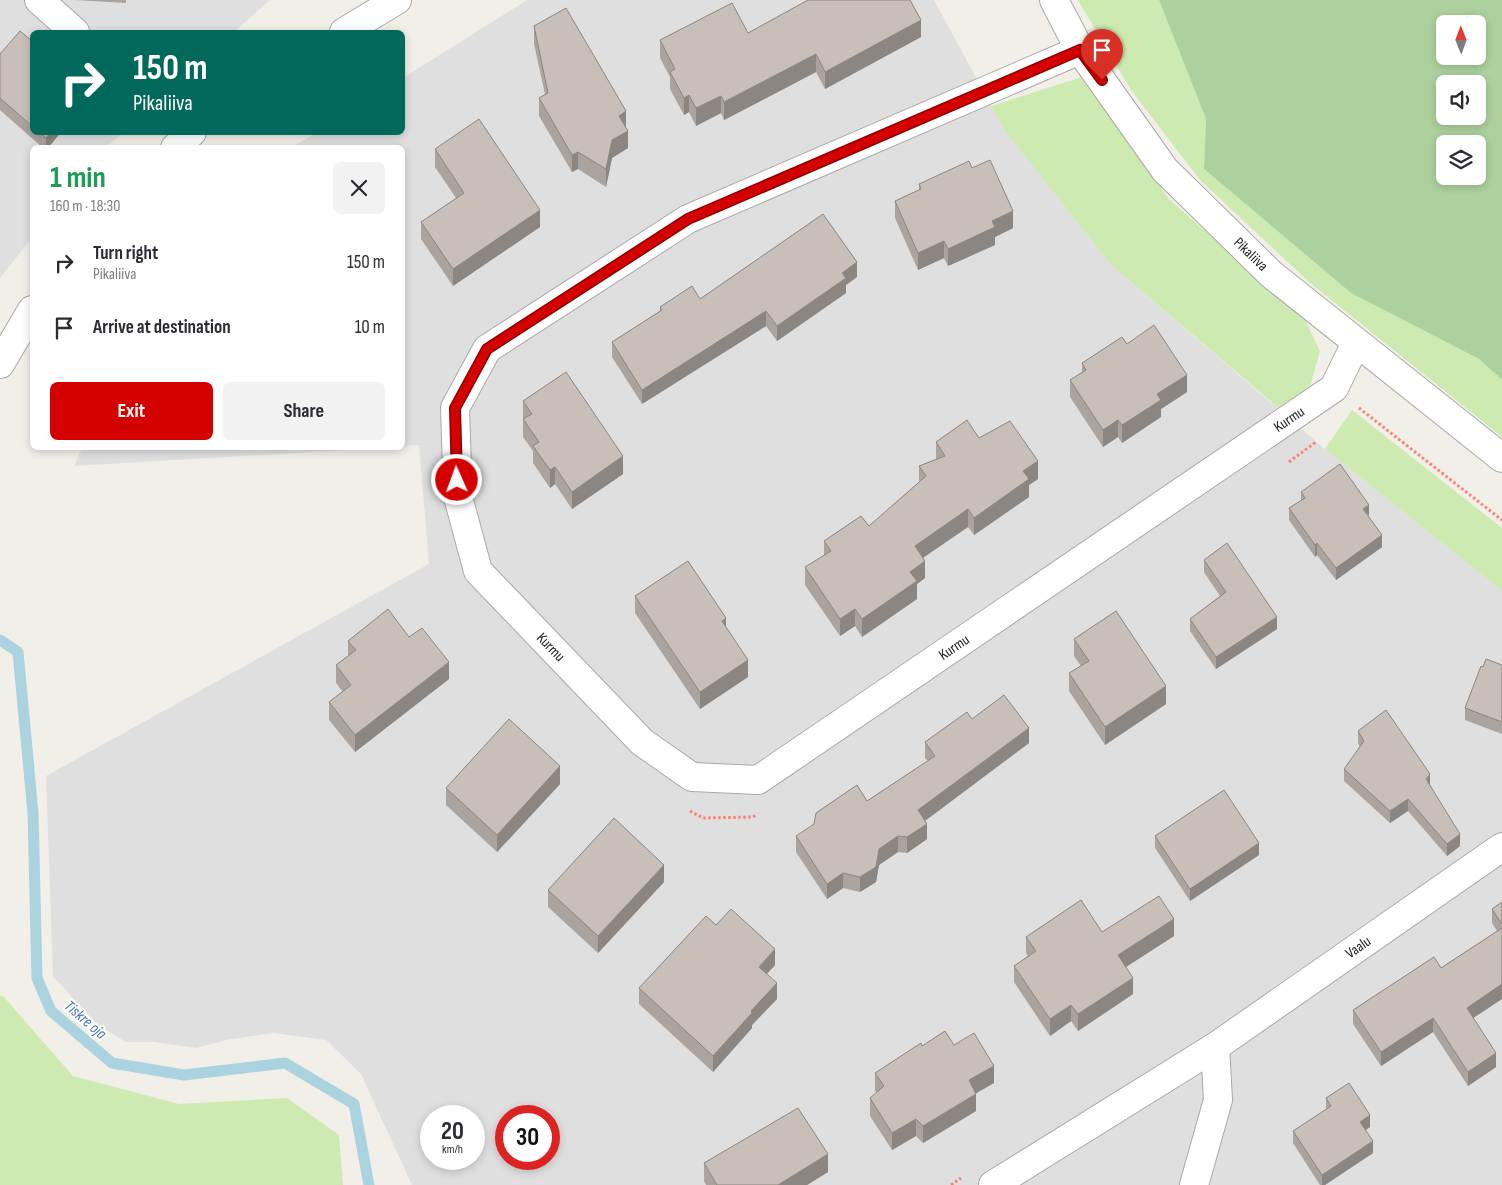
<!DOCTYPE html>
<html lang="en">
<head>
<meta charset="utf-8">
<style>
	:root { --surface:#fff; --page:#f2f2f3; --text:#2b2b33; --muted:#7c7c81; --accent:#d40000 }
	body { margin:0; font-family:"Sofia Sans Condensed",sans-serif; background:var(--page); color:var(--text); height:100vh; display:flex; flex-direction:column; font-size:19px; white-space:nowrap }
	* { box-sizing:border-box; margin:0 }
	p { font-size:16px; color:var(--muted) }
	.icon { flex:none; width:28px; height:28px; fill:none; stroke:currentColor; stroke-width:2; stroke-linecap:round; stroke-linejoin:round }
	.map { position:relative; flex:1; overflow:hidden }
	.side { position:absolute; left:30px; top:145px; width:375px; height:305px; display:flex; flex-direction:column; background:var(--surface); border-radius:8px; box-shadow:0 2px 8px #0003 }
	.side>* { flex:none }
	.banner { position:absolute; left:30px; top:30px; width:375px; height:105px; border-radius:8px; box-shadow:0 2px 8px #0003; background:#00695c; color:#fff; overflow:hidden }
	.needle { width:32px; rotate:359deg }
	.fabs { position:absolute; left:1436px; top:15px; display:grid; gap:10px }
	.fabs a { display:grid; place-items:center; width:50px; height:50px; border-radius:8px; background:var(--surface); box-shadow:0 2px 8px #0003; font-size:25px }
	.speed { position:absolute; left:420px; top:1105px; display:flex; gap:10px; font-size:25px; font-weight:700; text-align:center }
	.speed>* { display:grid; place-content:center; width:65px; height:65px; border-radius:50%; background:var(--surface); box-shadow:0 2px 8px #0003; line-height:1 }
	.speed small { font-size:12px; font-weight:400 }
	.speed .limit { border:8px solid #d22; background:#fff; color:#111 }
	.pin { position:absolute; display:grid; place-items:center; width:42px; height:42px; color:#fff; margin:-51px -21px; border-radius:50% 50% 50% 0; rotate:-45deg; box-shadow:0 0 5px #0007 }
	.pin .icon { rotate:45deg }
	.me { position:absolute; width:55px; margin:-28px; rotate:358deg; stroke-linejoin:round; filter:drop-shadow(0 0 4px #0008) }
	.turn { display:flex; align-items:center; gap:18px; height:105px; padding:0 20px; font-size:22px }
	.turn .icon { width:65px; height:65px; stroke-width:2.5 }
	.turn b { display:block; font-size:35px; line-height:42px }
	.round { display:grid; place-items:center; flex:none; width:52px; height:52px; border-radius:8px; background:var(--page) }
	.summary { display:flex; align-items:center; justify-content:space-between; height:85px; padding:0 20px }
	h1 { font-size:30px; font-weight:700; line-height:38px; color:#1e9e55 }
	.primary-button { display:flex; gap:10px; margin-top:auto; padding:10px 20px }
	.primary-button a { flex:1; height:58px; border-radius:8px; background:var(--accent); color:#fff; font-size:20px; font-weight:700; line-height:58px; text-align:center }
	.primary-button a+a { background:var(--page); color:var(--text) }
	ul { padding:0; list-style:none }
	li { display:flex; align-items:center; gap:15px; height:65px; padding:0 20px }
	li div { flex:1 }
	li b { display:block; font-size:19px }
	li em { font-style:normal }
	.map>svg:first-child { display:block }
	.residential { fill:#e0dfdf; fill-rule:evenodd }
	.grass { fill:#cdebb0 }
	.forest { fill:#add19e; fill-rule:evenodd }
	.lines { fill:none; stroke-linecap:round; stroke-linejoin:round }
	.stream { stroke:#aad3df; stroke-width:11 }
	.street-casing { stroke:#a9a9a9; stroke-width:30 }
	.path { stroke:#fa8072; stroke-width:3; stroke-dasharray:2.5 2.5; stroke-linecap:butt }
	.street { stroke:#fff; stroke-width:28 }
	.wall { fill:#aba49e }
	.shaded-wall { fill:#8b8681 }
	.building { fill:#c7bfb8; stroke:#8b8681 }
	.route-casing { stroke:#8a0000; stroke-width:12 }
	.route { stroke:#d40000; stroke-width:9 }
	.labels { text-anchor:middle; stroke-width:4; stroke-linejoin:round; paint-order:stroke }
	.street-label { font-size:15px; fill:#222; stroke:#fff }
	.water-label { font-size:16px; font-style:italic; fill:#4a7aab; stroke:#fff }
</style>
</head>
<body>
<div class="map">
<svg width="1502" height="1185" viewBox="0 0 1502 1185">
	<rect width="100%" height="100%" fill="#f2efe9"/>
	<!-- residential -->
	<g class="residential">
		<polygon points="0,0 270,0 234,32 32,32 32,132 123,133 106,147 32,148 32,238 0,278"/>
		<path d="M 527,0 L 934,0 L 1005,131 L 1111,265 L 1325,449 L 1502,591 L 1502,1185 L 412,1185 L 361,1074 L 326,1040 L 273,1033 L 226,1040 L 196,1048 L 154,1042 L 126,1042 L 98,1025 L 53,976 L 46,776 L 429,564 L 419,445 L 403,446 L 402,148 L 292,147 L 316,133 L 402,132 L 403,78 ZM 431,1116 L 474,1116 L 474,1159 L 431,1159 ZM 506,1116 L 549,1116 L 549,1159 L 506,1159 Z"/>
		<polygon points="82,448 380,448 74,466"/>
	</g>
	<!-- grass -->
	<g class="grass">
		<polygon points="1078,0 1159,0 1206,119 1204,169 1351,293 1479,359 1502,380 1502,437 1309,282 1200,180 1131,90"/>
		<polygon points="1082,77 1169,199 1305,320 1320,351 1311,384 1283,412 1111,265 1005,131 991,106"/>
		<polygon points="1352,410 1502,528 1502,591 1325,449"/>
		<polygon points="0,996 3,996 73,1076 179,1104 287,1098 339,1135 343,1185 0,1185"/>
	</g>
	<!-- forest -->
	<path class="forest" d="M 1159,0 L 1502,0 L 1502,380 L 1479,359 L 1351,293 L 1204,169 L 1206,119 ZM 1445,24 L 1478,24 L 1478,56 L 1445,56 ZM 1445,84 L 1478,84 L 1478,116 L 1445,116 ZM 1445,144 L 1478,144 L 1478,176 L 1445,176 Z"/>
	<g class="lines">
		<!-- stream -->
		<polyline class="stream" points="0,640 18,652 33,813 37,978 51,1011 112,1063 184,1075 285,1063 354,1104 369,1185"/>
		<!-- street casing -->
		<g class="street-casing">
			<g id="street">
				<polyline points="39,0 75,32"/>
				<polyline points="1054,0 1080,50 1165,170 1271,274 1502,458"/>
				<polyline points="344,32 397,0"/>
				<polyline points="1080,50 688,219 487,349 455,408 458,497 478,571 642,742 692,777 758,780 1334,388 1356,343"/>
				<polyline points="175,148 192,132"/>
				<polyline points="0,364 32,310"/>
				<polyline points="993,1185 1215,1047 1502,847"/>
				<polyline points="1194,1185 1218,1100 1215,1047"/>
			</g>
		</g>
		<!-- path -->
		<g class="path">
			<polyline points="1359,408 1502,520"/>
			<polyline points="1289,462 1316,442"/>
			<polyline points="690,811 703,818 753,817 757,814"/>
			<polyline points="951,1185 961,1178"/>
		</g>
		<!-- street -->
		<use href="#street" class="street"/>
	</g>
	<!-- wall -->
	<g class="wall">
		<polygon points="74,0 126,0 126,3"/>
		<polygon points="534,26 626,128 628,148 612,158 606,187 578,169 572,172 539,116 539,98 545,94 534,44"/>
		<polygon points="748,33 921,37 825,89 816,72 724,120 721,113 696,126 689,112 684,115 670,89 670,77 660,58 660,40"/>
		<polygon points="32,41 32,132 61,132 48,148 43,148 0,110 0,54"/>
		<polygon points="435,149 540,227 453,286 421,239 421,222 456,198 435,167"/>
		<polygon points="972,168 1013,228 995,237 995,245 948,266 944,258 918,270 895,218 895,201 919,190 919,184"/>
		<polygon points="857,277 846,285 846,293 777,341 766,326 642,404 612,357 612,342 660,311 660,307 700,299"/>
		<polygon points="1127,344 1187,392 1161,409 1161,417 1122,443 1118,437 1103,447 1070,397 1070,380 1082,372 1082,363"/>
		<polygon points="523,401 623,474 572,509 555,484 550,488 533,463 533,451 523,437"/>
		<polygon points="979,438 1038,479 1029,485 1029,497 974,535 968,527 923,558 925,578 917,584 917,599 862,637 855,626 840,636 805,585 805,567 824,556 824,541 869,526 919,482 919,466 936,459 936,442"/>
		<polygon points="1301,492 1369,516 1382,547 1336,580 1317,555 1315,557 1289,520 1289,508 1301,501"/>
		<polygon points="1204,560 1277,629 1216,669 1190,631 1190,619 1220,596 1204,572"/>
		<polygon points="635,596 726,627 748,677 700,709 635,613"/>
		<polygon points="409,637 449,679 355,752 329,720 329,702 343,692 336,683 336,665 348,656 348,641"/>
		<polygon points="1074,639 1166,704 1105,745 1069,691 1069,673 1081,666 1074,656"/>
		<polygon points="1502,665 1502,734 1465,720 1465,708 1483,667"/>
		<polygon points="972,719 1029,743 925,821 927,839 907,853 898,852 879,865 876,882 860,892 843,888 827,899 796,852 796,836 867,801 928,761 925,758 925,742"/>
		<polygon points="1358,731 1430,785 1460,846 1447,856 1408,811 1390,823 1344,781 1344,769 1360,747 1358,743"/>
		<polygon points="560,784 497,852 446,805 446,788"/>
		<polygon points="1155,836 1259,855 1190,901 1155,848"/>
		<polygon points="664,882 598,953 548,907 548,890"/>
		<polygon points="1502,902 1502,999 1473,1018 1496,1067 1468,1086 1433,1032 1381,1066 1353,1024 1353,1010 1441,968 1497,931 1492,923 1492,909"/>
		<polygon points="716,925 775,965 767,974 777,999 752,1025 752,1028 713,1072 639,1004 639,988"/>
		<polygon points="1102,932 1174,936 1126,967 1133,994 1078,1031 1071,1021 1050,1036 1014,982 1014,966 1028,956 1026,953 1026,937"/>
		<polygon points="954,1045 994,1083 975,1094 976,1111 923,1143 916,1136 892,1150 870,1116 870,1098 877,1093 875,1090 875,1073 922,1046"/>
		<polygon points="1326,1098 1370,1127 1366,1130 1373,1153 1325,1185 1320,1185 1293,1143 1293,1131 1326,1110"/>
		<polygon points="704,1163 828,1172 807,1185 706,1185 704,1181"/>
	</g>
	<!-- shaded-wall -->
	<g class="shaded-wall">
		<polygon points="921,20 921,37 825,89 825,72"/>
		<polygon points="816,54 816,72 724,120 724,102"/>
		<polygon points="689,95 689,112 684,115 684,98"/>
		<polygon points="721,96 721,113 696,126 696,108"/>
		<polygon points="626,111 626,129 619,116"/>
		<polygon points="628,131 628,148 612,158 606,187 606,169 612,140"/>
		<polygon points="51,132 61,132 48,148 46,148 46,138"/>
		<polygon points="578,152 578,169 572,172 572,155"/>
		<polygon points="540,210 540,227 453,286 453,269"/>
		<polygon points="1013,211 1013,228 995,237 995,245 948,266 948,249 992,221"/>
		<polygon points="944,241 944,258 918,270 918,253"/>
		<polygon points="857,262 857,277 846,285 846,293 777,341 777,326 842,273"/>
		<polygon points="766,311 766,326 642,404 642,390"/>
		<polygon points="1187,375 1187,392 1161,409 1161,417 1122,443 1122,425 1157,394"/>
		<polygon points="1118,420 1118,437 1103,447 1103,430"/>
		<polygon points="623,456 623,474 572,509 572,492"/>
		<polygon points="1038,461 1038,479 1029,485 1029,497 974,535 974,518 1023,471"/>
		<polygon points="555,467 555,484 550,488 550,470"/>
		<polygon points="1369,505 1369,516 1363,509"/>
		<polygon points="968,509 968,527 915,563 915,546"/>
		<polygon points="1382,535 1382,547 1336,580 1336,568"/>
		<polygon points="1317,543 1317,555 1315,557 1315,545"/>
		<polygon points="925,561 925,578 917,584 917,599 862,637 862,619 910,572"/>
		<polygon points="855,609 855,626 840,636 840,619"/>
		<polygon points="1277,617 1277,629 1216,669 1216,657"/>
		<polygon points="726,618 726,635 722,621"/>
		<polygon points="748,660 748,677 700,709 700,692"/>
		<polygon points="449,662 449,679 355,752 355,735"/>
		<polygon points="1166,686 1166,704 1105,745 1105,727"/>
		<polygon points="1029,728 1029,743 918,826 918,810"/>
		<polygon points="560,766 560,784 497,852 497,835"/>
		<polygon points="1430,774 1430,786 1426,779"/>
		<polygon points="1408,799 1408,811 1390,823 1390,811"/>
		<polygon points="927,824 927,839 907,853 907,837"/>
		<polygon points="1460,834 1460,846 1447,856 1447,844"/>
		<polygon points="898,836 898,852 879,865 876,882 860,892 860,877 879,849"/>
		<polygon points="1259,843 1259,855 1190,901 1190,889"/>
		<polygon points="664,865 664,882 598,953 598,936"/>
		<polygon points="843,873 843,888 827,899 827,884"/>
		<polygon points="1174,919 1174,936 1118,972 1118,955"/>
		<polygon points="775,949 775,965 759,982 759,967"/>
		<polygon points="1133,978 1133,994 1078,1031 1078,1014"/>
		<polygon points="777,983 777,999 752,1025 752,1028 713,1072 713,1056 751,1011"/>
		<polygon points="1502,984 1502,999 1467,1022 1467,1008"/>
		<polygon points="1071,1005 1071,1021 1050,1036 1050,1019"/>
		<polygon points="1433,1018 1433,1032 1381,1066 1381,1052"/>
		<polygon points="1496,1053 1496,1067 1468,1086 1468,1072"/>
		<polygon points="994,1066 994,1083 969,1097 969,1080"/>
		<polygon points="976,1094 976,1111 923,1143 923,1126"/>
		<polygon points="1370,1115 1370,1127 1360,1134 1360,1122"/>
		<polygon points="916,1119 916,1136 892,1150 892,1133"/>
		<polygon points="1373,1141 1373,1153 1325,1185 1322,1185 1322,1175"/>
		<polygon points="828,1154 828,1172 807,1185 778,1185"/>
	</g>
	<!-- building -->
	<g class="building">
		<polygon points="808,0 910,0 921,20 825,72 816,54 724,102 721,96 696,108 689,95 684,98 670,72 675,69 660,40 732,3 748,33"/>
		<polygon points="566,8 626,111 619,116 628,131 612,140 606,169 578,152 572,155 539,98 548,93 534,26"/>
		<polygon points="20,31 32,41 32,126 0,98 0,54"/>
		<polygon points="479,119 540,210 453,269 421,222 464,193 435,149"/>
		<polygon points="39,132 51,132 46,138"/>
		<polygon points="990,160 1013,211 992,221 995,227 948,249 944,241 918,253 895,201 921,189 919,184 969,161 972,168"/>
		<polygon points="823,214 857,262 842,273 846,278 777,326 766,311 642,390 612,342 662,310 660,307 692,286 700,299"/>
		<polygon points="1154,325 1187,375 1157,394 1161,400 1122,425 1118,420 1103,430 1070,380 1086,370 1082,363 1122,337 1127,344"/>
		<polygon points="566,372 623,456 572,492 555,467 550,470 533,446 539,442 523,419 532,414 523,401"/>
		<polygon points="967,420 979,438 1010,421 1038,461 1023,471 1029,479 974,518 968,509 915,546 925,561 910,572 917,581 862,619 855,609 840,619 805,567 831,551 824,541 861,516 869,526 926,476 919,466 945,456 936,442"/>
		<polygon points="1340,464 1369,505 1363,509 1382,535 1336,568 1317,543 1315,545 1289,508 1305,498 1301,492"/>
		<polygon points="1227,543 1277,617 1216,657 1190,619 1226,592 1204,560"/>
		<polygon points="688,561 726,618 722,621 748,660 700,692 635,596"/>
		<polygon points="388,609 409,637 422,628 449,662 355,735 329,702 351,685 336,665 356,650 348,641"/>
		<polygon points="1116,611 1166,686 1105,727 1069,673 1089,661 1074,639"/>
		<polygon points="1486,659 1502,665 1502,722 1465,708 1481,666 1483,667"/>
		<polygon points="1004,695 1029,728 918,810 927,824 907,837 898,836 879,849 876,867 860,877 843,873 827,884 796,836 814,824 816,813 857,785 867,801 935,756 925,742 967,712 972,719"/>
		<polygon points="1386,710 1430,774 1426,779 1460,834 1447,844 1408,799 1390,811 1344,769 1364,741 1358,731"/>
		<polygon points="509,719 560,766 497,835 446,788"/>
		<polygon points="1224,790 1259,843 1190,889 1155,836"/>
		<polygon points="614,818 664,865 598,936 548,890"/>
		<polygon points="1159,896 1174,919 1118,955 1133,978 1078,1014 1071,1005 1050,1019 1014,966 1036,951 1026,937 1081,900 1102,932"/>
		<polygon points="1502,902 1502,924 1492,909"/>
		<polygon points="731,909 775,949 759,967 777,983 751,1011 752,1013 713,1056 639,988 706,916 716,925"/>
		<polygon points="1502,928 1502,984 1467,1008 1496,1053 1468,1072 1433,1018 1381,1052 1353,1010 1434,957 1441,968"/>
		<polygon points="945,1031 954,1045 974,1033 994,1066 969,1080 976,1094 923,1126 916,1119 892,1133 870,1098 884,1086 875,1073 921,1043 922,1046"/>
		<polygon points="1349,1083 1370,1115 1360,1122 1373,1141 1322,1175 1293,1131 1331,1106 1326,1098"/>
		<polygon points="798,1108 828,1154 778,1185 717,1185 704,1163"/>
	</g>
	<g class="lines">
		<!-- route casing -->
		<g class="route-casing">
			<polyline id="route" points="457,480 455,408 487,349 688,219 1080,50 1102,80"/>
		</g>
		<!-- route -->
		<use href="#route" class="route"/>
	</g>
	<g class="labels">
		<!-- street labels -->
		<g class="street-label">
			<text transform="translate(1251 254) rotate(44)" y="5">Pikaliiva</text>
			<text transform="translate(1289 419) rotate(-34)" y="5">Kurmu</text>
			<text transform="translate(551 647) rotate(46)" y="5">Kurmu</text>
			<text transform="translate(954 647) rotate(-34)" y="5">Kurmu</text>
			<text transform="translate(1358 947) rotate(-35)" y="5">Vaalu</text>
		</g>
		<!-- water labels -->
		<g class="water-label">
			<text transform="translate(86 1019) rotate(41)" y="6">Tiskre oja</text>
		</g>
	</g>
</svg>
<div class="fabs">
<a><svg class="needle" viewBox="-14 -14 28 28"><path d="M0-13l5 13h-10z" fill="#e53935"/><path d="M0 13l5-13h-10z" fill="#7c7c81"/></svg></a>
<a><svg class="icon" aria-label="sound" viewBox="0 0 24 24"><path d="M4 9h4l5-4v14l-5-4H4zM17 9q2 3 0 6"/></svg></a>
<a><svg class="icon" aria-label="layers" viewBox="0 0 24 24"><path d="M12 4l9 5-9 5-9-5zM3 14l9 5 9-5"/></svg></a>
</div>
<div class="speed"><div>20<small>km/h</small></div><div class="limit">30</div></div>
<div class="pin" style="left:1102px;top:80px;background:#d93025"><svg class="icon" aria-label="arrive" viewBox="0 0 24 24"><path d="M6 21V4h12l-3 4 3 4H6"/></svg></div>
<svg class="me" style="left:457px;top:480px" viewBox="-20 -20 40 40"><circle r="17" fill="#d40000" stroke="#fff" stroke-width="3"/><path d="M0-11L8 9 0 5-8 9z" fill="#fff"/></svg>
<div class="banner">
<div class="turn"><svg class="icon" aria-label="right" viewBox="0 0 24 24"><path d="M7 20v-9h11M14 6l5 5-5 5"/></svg><div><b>150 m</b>Pikaliiva</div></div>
</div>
<section class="side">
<div class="summary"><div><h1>1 min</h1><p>160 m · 18:30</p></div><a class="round"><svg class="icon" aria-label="close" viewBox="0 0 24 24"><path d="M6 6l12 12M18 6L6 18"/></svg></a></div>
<ul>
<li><svg class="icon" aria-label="right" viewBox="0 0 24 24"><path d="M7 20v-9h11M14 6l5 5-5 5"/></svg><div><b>Turn right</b><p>Pikaliiva</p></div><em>150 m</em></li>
<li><svg class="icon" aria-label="arrive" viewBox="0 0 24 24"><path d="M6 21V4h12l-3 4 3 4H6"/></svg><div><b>Arrive at destination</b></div><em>10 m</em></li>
</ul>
<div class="primary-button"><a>Exit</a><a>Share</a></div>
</section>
</div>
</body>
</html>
